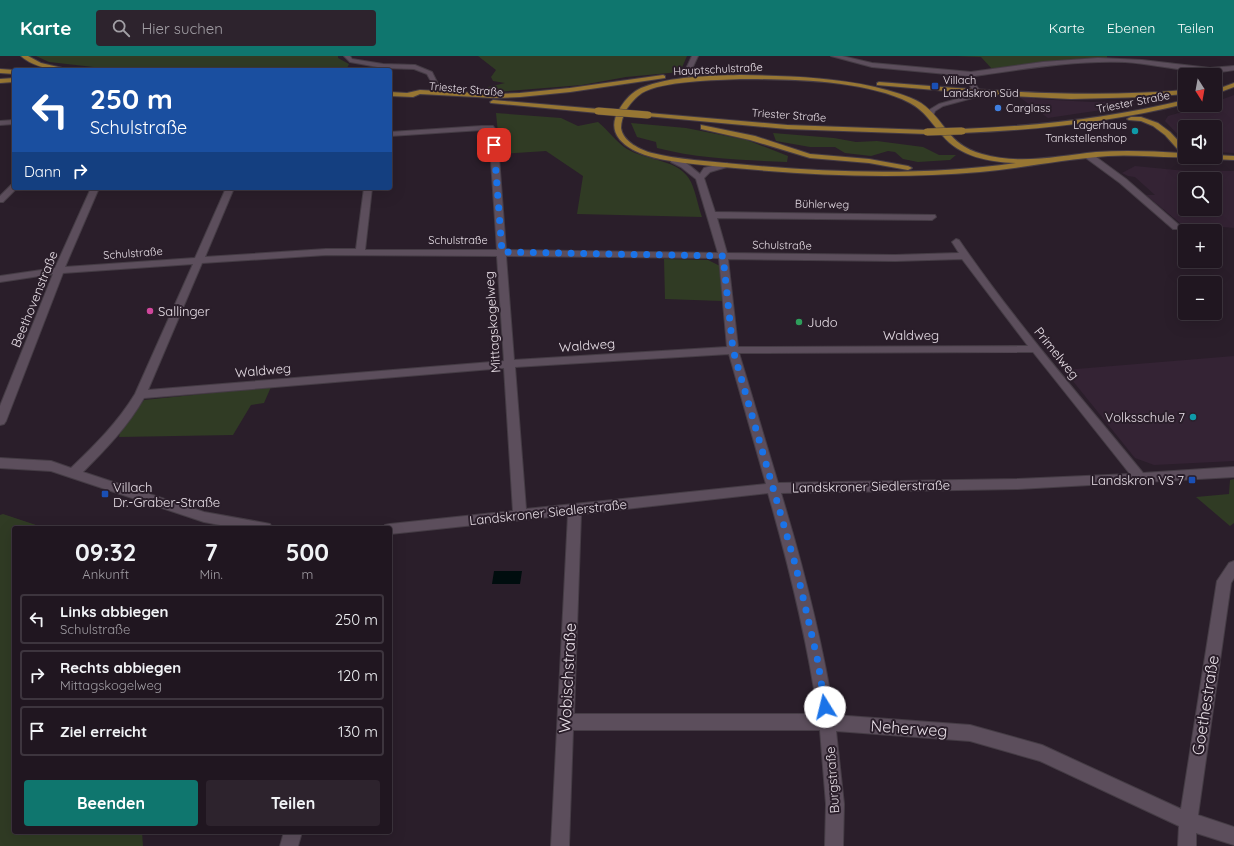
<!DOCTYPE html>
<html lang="de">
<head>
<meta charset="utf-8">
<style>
	:root { --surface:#201620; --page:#2d232d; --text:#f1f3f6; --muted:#a29fa5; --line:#3d353e; --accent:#0f766e }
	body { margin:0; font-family:Quicksand,sans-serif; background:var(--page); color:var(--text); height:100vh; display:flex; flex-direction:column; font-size:15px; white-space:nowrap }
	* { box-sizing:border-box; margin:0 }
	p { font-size:13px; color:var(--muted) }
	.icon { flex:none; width:22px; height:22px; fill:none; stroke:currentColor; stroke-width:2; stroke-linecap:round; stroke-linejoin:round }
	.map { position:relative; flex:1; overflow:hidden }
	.sheet { position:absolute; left:12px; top:470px; width:380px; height:308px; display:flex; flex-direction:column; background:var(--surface); border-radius:4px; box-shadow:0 4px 16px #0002,0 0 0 1px var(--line) }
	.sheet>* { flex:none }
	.guide { position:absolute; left:12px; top:12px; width:380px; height:122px; border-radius:4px; box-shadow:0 4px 16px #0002,0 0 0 1px var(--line); background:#1a4fa0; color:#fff; overflow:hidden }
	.needle { width:26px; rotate:169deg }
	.buttons { position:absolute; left:1178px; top:12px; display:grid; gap:8px }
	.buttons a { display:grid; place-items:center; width:44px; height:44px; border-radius:4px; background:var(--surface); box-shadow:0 4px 16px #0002,0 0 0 1px var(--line); font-size:20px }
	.pin { position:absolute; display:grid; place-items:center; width:34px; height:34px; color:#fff; margin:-17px; border-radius:8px; box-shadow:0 2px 6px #0006 }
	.me { position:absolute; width:44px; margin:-22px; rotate:351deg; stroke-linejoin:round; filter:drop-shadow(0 0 3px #0008) }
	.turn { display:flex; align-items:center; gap:14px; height:84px; padding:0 12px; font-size:18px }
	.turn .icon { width:52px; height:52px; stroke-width:2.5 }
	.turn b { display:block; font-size:28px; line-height:34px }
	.then { display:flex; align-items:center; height:38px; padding:0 12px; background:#0003; gap:8px; font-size:15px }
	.eta { display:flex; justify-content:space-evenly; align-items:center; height:68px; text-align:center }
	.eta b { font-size:24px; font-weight:700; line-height:28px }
	.primary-button { display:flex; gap:8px; margin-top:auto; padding:8px 12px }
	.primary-button a { flex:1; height:46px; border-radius:4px; background:var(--accent); color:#fff; font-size:16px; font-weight:700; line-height:46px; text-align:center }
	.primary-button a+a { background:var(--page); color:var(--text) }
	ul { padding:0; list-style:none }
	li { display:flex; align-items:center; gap:12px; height:50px; margin:0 8px 6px; padding:0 4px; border:2px solid var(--line); border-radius:4px }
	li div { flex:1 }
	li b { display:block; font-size:15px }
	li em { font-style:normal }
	header { display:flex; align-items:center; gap:24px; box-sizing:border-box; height:56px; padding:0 20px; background:var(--accent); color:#fff }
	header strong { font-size:19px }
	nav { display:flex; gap:22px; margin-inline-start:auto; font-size:14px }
	.search { width:280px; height:36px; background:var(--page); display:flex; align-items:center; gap:10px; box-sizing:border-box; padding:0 14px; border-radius:4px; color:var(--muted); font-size:15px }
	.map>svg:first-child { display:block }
	.built { fill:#342334; fill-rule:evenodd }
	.green { fill:#303b24 }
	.water { fill:#000d0e }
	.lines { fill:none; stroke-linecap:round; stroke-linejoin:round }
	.minor-casing { stroke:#453c45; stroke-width:2 }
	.major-casing { stroke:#453c45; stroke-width:2 }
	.minor { fill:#5c4e5c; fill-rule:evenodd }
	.major { fill:#977633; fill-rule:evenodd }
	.major-bridge-casing { stroke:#453c45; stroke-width:8; stroke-linecap:butt }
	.major-bridge { stroke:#977633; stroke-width:7 }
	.route { stroke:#1a73e8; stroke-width:7; stroke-dasharray:0 12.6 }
	.transit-dot { fill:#1a4fb4; stroke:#2a1e2a; stroke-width:1.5 }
	.shop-dot { fill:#3f7fe0; stroke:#2a1e2a; stroke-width:1.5 }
	.culture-dot { fill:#0f9aa8; stroke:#2a1e2a; stroke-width:1.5 }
	.hotel-dot { fill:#d1479c; stroke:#2a1e2a; stroke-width:1.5 }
	.leisure-dot { fill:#2e9e5b; stroke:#2a1e2a; stroke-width:1.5 }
	.labels { text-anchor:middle; stroke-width:4; stroke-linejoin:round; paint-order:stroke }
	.far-street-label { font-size:11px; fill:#e8dfe7; stroke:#2a1e2a }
	.far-poi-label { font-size:11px; fill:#e8dfe7; stroke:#2a1e2a; text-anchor:start }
	.street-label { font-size:13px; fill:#e8dfe7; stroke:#2a1e2a }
	.poi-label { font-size:13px; fill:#e8dfe7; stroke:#2a1e2a; text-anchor:start }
	.near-street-label { font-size:16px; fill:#e8dfe7; stroke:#2a1e2a }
</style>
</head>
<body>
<header>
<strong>Karte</strong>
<div class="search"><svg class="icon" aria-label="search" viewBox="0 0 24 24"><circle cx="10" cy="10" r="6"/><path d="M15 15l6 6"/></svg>Hier suchen</div>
<nav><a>Karte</a><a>Ebenen</a><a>Teilen</a></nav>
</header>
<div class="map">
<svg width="1234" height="790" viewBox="0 0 1234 790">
	<rect width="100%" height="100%" fill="#2a1e2a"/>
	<!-- built -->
	<g class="built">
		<polygon points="1234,39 1234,97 1215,96 1215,71 1185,71 1185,86 1165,65 1168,60 1206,49 1215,49 1215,46"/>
		<polygon points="1018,40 1034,41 1035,43 1092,46 1130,45 1135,49 1048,62"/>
		<path d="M 1135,110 L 1186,115 L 1234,115 L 1234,172 L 1180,167 L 1146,139 L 1155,139 L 1135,121 L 1128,120 L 1122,117 ZM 1185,123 L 1215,123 L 1215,153 L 1185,153 Z"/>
		<polygon points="1234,300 1234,405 1154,409 1135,402 1064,314"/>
	</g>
	<!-- green -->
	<g class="green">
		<polygon points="36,0 338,0 338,2 349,8 346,14 120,14 49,6"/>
		<polygon points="478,0 687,0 680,16 626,21 582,29 485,37 481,34 488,31 505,27 493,25 491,21 496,14"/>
		<polygon points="956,0 1107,0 1107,2 1086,2 992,13 981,1"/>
		<path d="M 496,57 L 561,62 L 578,70 L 598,66 C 609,75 616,86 627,93 C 647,105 680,103 691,126 C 696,137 698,150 702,161 L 577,158 L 583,120 L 546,95 L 500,98 Z"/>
		<path d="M 631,67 L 686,72 L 747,84 L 788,100 L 787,106 C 743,104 700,103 657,92 L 656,86 L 637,81 Z"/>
		<polygon points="773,77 834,82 856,86 877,85 923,91 939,99 956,99 950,104 918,106 903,103 895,96 888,95 871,100 845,97 835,91 810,91 776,85"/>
		<polygon points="664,203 708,204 720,210 722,245 665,243"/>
		<polygon points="271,331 264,347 251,349 233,379 119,381 120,377 144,344"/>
		<polygon points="1234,423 1234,467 1230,470 1196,441 1229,438 1230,424"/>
		<polygon points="3,458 45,472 14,472 14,776 142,776 143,790 0,790 0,459"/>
	</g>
	<!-- water -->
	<polygon class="water" points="494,515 522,515 520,528 492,528"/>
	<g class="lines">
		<!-- minor casing -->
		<g class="minor-casing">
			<g id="minor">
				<polygon points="344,0 350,0 352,3 383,8 415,9 432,16 438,28 433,29 427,18 414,13 383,12 350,6"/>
				<polygon points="692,0 698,0 691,15 692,19 689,21 687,20 685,15"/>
				<path d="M 831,0 L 842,0 L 872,7 L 971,16 L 1043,6 L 1098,2 L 1142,4 L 1210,12 L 1234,10 L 1234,14 C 1200,21 1160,8 1125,6 C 1074,4 1024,13 974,20 L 973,25 L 980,35 L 980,40 L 943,50 L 935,55 L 933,60 L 931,61 L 928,59 L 929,54 L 939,48 L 975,38 L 967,25 L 968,20 L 872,11 Z"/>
				<polygon points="14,64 14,68 0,69 0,65"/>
				<path d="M 482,70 L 493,70 L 497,75 L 506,194 L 718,197 L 696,123 L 681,111 L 671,106 L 671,102 C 682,101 692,112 700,118 L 704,112 L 724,107 L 727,107 L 727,111 L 710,116 L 704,122 L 715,156 L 935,159 L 936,161 L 932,164 L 717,162 L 727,197 L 895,199 L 959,197 L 952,186 L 956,183 L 959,184 C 1015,266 1081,341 1143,417 L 1234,411 L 1234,421 L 1018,433 L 781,437 C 803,510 822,583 834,659 L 970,669 L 1042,689 L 1181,753 L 1217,525 L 1229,507 L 1234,505 L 1234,522 L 1231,527 L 1198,759 L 1234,771 L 1234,789 L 1196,777 L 1196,790 L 1178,790 L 1179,770 L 1040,705 L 970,685 L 836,675 L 844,748 L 843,790 L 825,790 L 826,748 L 820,674 L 573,674 L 569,790 L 551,790 L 568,459 L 390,478 L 390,472 L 384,472 L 385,469 L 390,468 L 513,455 L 504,312 L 144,342 C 128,370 106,393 83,416 L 204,456 L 265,467 L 270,468 L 272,472 L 236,472 L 204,466 L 51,415 L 0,412 L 0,402 L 51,405 L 71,412 C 95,389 118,366 135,338 L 193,208 L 63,217 L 6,365 L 4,368 L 0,369 L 0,350 L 53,218 L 0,226 L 0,220 L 55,212 L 91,132 L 99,132 L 65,211 L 195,202 L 226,132 L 234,132 L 205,201 L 326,193 L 356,193 L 364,132 L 372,132 L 365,194 L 497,194 L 489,75 L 482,74 L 390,80 L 390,76 ZM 326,199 L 497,200 L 504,305 L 148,334 L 202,207 ZM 506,200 L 719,202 L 727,291 L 514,304 ZM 728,203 L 895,205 L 962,203 L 1028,290 L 738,291 ZM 1033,296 L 1130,418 L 1018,423 L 778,427 L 739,297 ZM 729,298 L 766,428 L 526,453 L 515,311 ZM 768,437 C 789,510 807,583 818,658 L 574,658 L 581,458 Z"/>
				<polygon points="1086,98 1092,98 1126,123 1179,169 1180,171 1179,173 1173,173 1120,127 1086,102"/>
				<polygon points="11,129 14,129 14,132 17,132 3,146 0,146 0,140"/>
				<polygon points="284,776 302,776 298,790 280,790"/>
			</g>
		</g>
		<!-- major casing -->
		<g class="major-casing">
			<g id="major">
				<path d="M 21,0 L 28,0 L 41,7 L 71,14 C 54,14 34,12 21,0 Z"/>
				<polygon points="0,13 14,14 14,18 0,17"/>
				<polygon points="663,19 665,20 665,22 570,36 520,41 495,42 420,38 413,41 390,40 390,36 407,37 420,34 495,38 520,37 570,32"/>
				<path d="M 740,19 C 786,20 831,21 875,31 C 890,35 908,39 921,47 C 946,64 946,88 982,98 C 1020,109 1058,100 1096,96 C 1124,94 1152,95 1181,97 L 1165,79 L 1153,70 L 1141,65 L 1129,64 L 1127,63 L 1131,61 L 1141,61 L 1158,67 L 1170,76 L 1185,92 L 1186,101 C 1160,102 1134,98 1108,100 C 1065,103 1023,112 980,116 C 898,123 817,120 735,112 C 712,110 688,108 665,104 C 640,100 599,85 620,52 C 625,44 632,36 641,32 C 671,20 708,20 740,19 ZM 740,23 C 790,23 865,24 910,47 C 924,54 932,68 942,79 C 960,101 989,106 1016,107 C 924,120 829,117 736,108 C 709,105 679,104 652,97 C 641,94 623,86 621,72 C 621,66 623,60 626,54 C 630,48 636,41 642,37 C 662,25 716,24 740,23 Z"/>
				<polygon points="14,22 14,26 0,27 0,23"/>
				<path d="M 879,26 C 981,34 1083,43 1185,34 L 1185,38 L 1147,41 L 1071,43 L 993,39 L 877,29 L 877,27 Z"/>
				<polygon points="1234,27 1234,31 1215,38 1215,34"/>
				<polygon points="493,44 598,53 601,55 598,57 491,47 490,46"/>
				<path d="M 1185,44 L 1185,48 C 1111,66 1038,74 962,77 L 958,75 L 962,73 C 1038,70 1111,62 1185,44 Z"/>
				<polygon points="648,57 787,69 927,74 931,76 927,78 787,73 646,60 645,59"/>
				<polygon points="701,69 755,80 810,98 869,103 908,110 912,112 908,114 869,107 810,102 750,84 701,73"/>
				<polygon points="1215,99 1234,100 1234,104 1212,103 1211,101 1215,101"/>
			</g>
		</g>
		<!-- minor -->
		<use href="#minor" class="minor"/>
		<!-- major -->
		<use href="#major" class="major"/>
		<!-- major-bridge casing -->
		<g class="major-bridge-casing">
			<g id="major-bridge">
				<polyline points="598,55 648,59"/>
				<polyline points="927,76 962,75"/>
			</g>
		</g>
		<!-- major-bridge -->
		<use href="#major-bridge" class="major-bridge"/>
	</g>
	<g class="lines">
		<!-- route -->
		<polyline class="route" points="494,89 502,196 723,200 733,294 796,511 818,606 825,651"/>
	</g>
	<!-- markers -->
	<g class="transit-dot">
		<rect x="931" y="26" width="8" height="8" rx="2"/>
		<rect x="1188" y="420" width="8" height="8" rx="2"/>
		<rect x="101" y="434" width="8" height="8" rx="2"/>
	</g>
	<circle class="shop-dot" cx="998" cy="52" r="4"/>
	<g class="culture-dot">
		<circle cx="1135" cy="75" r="4"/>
		<circle cx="1193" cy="361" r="4"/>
	</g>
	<circle class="hotel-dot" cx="150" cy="255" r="4"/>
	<circle class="leisure-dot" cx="799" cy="266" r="4"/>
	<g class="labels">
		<!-- far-street labels -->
		<g class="far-street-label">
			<text transform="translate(718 13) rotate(-3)" y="4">Hauptschulstraße</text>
			<text transform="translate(466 33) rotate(5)" y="4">Triester Straße</text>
			<text transform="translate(1133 46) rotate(-11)" y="4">Triester Straße</text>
			<text transform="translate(789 59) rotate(4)" y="4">Triester Straße</text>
			<text transform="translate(822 148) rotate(1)" y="4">Bühlerweg</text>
			<text x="458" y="188">Schulstraße</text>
			<text transform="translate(782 189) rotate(1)" y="4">Schulstraße</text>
			<text transform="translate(133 197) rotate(-4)" y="4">Schulstraße</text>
		</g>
		<!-- far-poi labels -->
		<g class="far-poi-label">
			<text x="943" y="28">Villach<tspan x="943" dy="13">Landskron Süd</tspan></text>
			<text x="1006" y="56">Carglass</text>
			<text x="1127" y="73" text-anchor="end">Lagerhaus<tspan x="1127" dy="13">Tankstellenshop</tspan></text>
		</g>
		<!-- street labels -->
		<g class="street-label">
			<text transform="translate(34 243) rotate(-68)" y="5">Beethovenstraße</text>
			<text transform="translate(492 266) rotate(-94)" y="5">Mittagskogelweg</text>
			<text x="911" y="284">Waldweg</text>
			<text transform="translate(587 289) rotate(-4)" y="5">Waldweg</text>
			<text transform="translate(1057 297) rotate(51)" y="5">Primelweg</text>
			<text transform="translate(263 314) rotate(-5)" y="5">Waldweg</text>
			<text transform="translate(871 430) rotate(-1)" y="5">Landskroner Siedlerstraße</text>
			<text transform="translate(548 456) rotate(-6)" y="5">Landskroner Siedlerstraße</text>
			<text transform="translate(832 724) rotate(-94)" y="5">Burgstraße</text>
		</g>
		<!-- poi labels -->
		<g class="poi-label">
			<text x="158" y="260">Sallinger</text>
			<text x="807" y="271">Judo</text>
			<text x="1185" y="366" text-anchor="end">Volksschule 7</text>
			<text x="1184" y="429" text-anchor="end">Landskron VS 7</text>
			<text x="113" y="436">Villach<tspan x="113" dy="15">Dr.-Graber-Straße</tspan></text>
		</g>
		<!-- near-street labels -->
		<g class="near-street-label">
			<text transform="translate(567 622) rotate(-87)" y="6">Wobischstraße</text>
			<text transform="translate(1205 649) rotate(-81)" y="6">Goethestraße</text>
			<text transform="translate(909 672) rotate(4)" y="6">Neherweg</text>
		</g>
	</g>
</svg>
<div class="buttons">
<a><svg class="needle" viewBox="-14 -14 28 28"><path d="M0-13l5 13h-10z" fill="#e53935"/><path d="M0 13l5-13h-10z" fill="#a29fa5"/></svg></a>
<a><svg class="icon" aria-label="sound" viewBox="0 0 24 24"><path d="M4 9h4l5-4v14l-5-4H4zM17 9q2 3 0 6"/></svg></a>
<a><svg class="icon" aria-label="search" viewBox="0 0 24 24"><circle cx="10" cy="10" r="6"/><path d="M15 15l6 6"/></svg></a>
<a>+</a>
<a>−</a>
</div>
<div class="pin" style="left:494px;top:89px;background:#d93025"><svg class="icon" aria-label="arrive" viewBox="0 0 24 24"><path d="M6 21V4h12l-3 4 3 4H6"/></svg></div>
<svg class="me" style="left:825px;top:651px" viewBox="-20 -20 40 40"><circle r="19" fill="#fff"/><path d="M0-13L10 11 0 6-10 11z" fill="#1a73e8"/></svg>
<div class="guide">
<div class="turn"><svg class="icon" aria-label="left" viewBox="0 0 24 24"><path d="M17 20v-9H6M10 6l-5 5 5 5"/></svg><div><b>250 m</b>Schulstraße</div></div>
<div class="then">Dann<svg class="icon" aria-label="right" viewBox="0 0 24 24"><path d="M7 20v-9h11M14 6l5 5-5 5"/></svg></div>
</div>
<section class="sheet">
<div class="eta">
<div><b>09:32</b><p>Ankunft</p></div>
<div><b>7</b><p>Min.</p></div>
<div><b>500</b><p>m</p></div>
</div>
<ul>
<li><svg class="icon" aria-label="left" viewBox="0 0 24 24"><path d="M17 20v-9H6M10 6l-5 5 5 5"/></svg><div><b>Links abbiegen</b><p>Schulstraße</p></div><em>250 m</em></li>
<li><svg class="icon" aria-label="right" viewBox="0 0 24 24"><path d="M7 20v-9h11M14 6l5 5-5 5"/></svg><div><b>Rechts abbiegen</b><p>Mittagskogelweg</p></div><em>120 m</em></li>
<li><svg class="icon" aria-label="arrive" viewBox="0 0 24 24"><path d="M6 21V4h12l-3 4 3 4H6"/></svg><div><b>Ziel erreicht</b></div><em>130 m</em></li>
</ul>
<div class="primary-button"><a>Beenden</a><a>Teilen</a></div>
</section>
</div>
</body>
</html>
